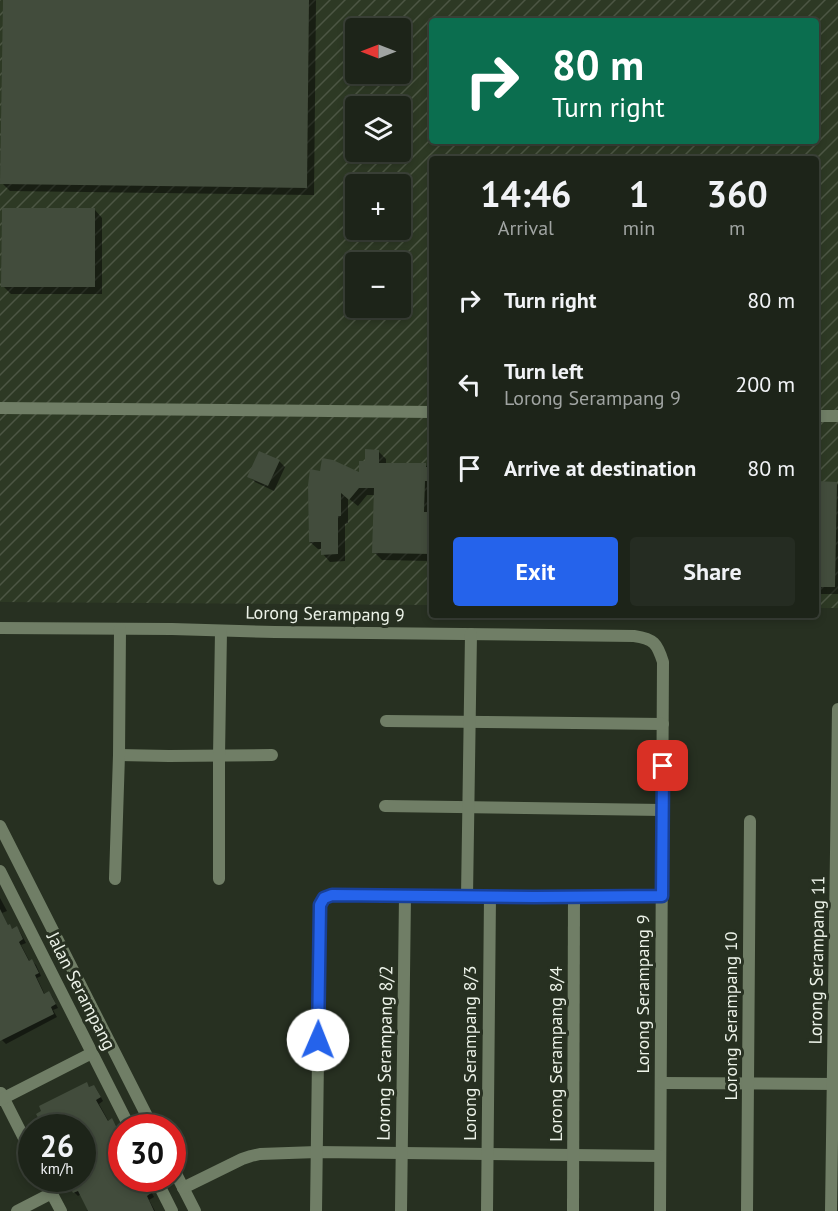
<!DOCTYPE html>
<html lang="en">
<head>
<meta charset="utf-8">
<style>
	:root { --surface:#1d2419; --page:#252c22; --text:#f1f3f6; --muted:#a0a4a2; --line:#3b4138; --accent:#2563eb }
	body { margin:0; font-family:"PT Sans",sans-serif; background:var(--page); color:var(--text); height:100vh; display:flex; flex-direction:column; font-size:22px; white-space:nowrap }
	* { box-sizing:border-box; margin:0 }
	p { font-size:20px; color:var(--muted) }
	.icon { flex:none; width:33px; height:33px; fill:none; stroke:currentColor; stroke-width:2; stroke-linecap:round; stroke-linejoin:round }
	.map { position:relative; flex:1; overflow:hidden }
	.details { position:absolute; left:429px; top:156px; width:390px; height:462px; display:flex; flex-direction:column; background:var(--surface); border-radius:6px; box-shadow:0 3px 9px #0003,0 0 0 2px var(--line) }
	.details>* { flex:none }
	.hud { position:absolute; left:429px; top:18px; width:390px; height:126px; border-radius:6px; box-shadow:0 3px 9px #0003,0 0 0 2px var(--line); background:#0b6e4f; color:#fff; overflow:hidden }
	.needle { width:39px; rotate:270deg }
	.tools { position:absolute; left:345px; top:18px; display:grid; gap:12px }
	.tools a { display:grid; place-items:center; width:66px; height:66px; border-radius:6px; background:var(--surface); box-shadow:0 3px 9px #0003,0 0 0 2px var(--line); font-size:30px }
	.speed { position:absolute; left:18px; top:1114px; display:flex; gap:12px; font-size:30px; font-weight:700; text-align:center }
	.speed>* { display:grid; place-content:center; width:78px; height:78px; border-radius:50%; background:var(--surface); box-shadow:0 3px 9px #0003,0 0 0 2px var(--line); line-height:1 }
	.speed small { font-size:15px; font-weight:400 }
	.speed .limit { border:9px solid #d22; background:#fff; color:#111 }
	.pin { position:absolute; display:grid; place-items:center; width:51px; height:51px; color:#fff; margin:-26px; border-radius:12px; box-shadow:0 3px 9px #0006 }
	.me { position:absolute; width:66px; margin:-33px; rotate:1deg; stroke-linejoin:round; filter:drop-shadow(0 0 4px #0008) }
	.turn { display:flex; align-items:center; gap:21px; height:126px; padding:0 24px; font-size:27px }
	.turn .icon { width:78px; height:78px; stroke-width:2.5 }
	.turn b { display:block; font-size:42px; line-height:51px }
	.eta { display:flex; justify-content:space-evenly; align-items:center; height:102px; text-align:center }
	.eta b { font-size:36px; font-weight:700; line-height:42px }
	.primary-button { display:flex; gap:12px; margin-top:auto; padding:12px 24px }
	.primary-button a { flex:1; height:69px; border-radius:6px; background:var(--accent); color:#fff; font-size:24px; font-weight:700; line-height:69px; text-align:center }
	.primary-button a+a { background:var(--page); color:var(--text) }
	ul { padding:0; list-style:none }
	li { display:flex; align-items:center; gap:18px; height:84px; padding:0 24px }
	li div { flex:1 }
	li b { display:block; font-size:22px }
	li em { font-style:normal }
	.map>svg:first-child { display:block }
	.industrial { fill:url(#industrial-furrows); fill-rule:evenodd }
	.shadow { fill:#0007 }
	.building { fill:#424c3c }
	.lines { fill:none; stroke-linecap:round; stroke-linejoin:round }
	.street { stroke:#707e66; stroke-width:12 }
	.route-casing { stroke:#184099; stroke-width:15 }
	.route { stroke:#2563eb; stroke-width:10 }
	.labels { text-anchor:middle; stroke-width:6; stroke-linejoin:round; paint-order:stroke }
	.street-label { font-size:18px; fill:#ecf2e8; stroke:#273021 }
</style>
</head>
<body>
<div class="map">
<svg width="838" height="1211" viewBox="0 0 838 1211">
	<defs>
		<pattern id="industrial-furrows" width="10" height="10" patternUnits="userSpaceOnUse" patternTransform="scale(1.5)"><rect width="10" height="10" fill="#2d3924"/><path d="M-1 1l2-2M0 10L10 0M9 11l2-2" fill="none" stroke="#4c5644"/></pattern>
	</defs>
	<rect width="100%" height="100%" fill="#273021"/>
	<!-- industrial -->
	<path class="industrial" d="M 0,0 L 838,0 L 838,608 L 816,608 L 816,159 L 432,159 L 432,605 L 0,602 ZM 432,21 L 816,21 L 816,141 L 432,141 ZM 356,28 L 400,28 L 400,74 L 356,74 ZM 356,106 L 400,106 L 400,152 L 356,152 ZM 356,184 L 400,184 L 400,230 L 356,230 ZM 356,262 L 400,262 L 400,308 L 356,308 Z"/>
	<!-- shadow -->
	<g class="shadow">
		<polygon points="4,0 316,0 314,195 10,191 2,183"/>
		<polygon points="95,210 102,218 102,294 11,294 3,286"/>
		<polygon points="378,451 386,459 386,464 425,464 429,469 432,469 432,561 382,560 374,552 375,495 367,495 358,506 348,498 348,523 345,524 345,561 330,562 323,554 323,549 318,549 310,542 310,485 360,474 366,463"/>
		<polygon points="279,461 285,467 274,491 255,482 249,476"/>
		<polygon points="816,483 836,483 838,485 838,594 816,594"/>
		<polygon points="0,898 7,911 2,913 8,925 13,930 17,928 20,932 26,943 21,945 30,962 32,961 36,965 41,976 37,978 45,995 49,993 52,996 58,1008 53,1010 57,1017 6,1044 0,1038"/>
		<polygon points="87,1084 90,1088 94,1086 97,1090 103,1101 99,1104 109,1122 112,1120 115,1124 121,1135 117,1138 122,1146 122,1179 138,1179 144,1182 148,1185 154,1197 149,1200 155,1211 86,1211 89,1210 81,1194 78,1196 74,1192 72,1179 82,1179 82,1128 46,1128 44,1126"/>
	</g>
	<!-- building -->
	<g class="building">
		<polygon points="3,0 309,0 307,188 0,184"/>
		<polygon points="2,208 95,208 95,287 1,287"/>
		<polygon points="365,449 379,450 379,463 426,463 426,467 432,467 432,481 425,481 424,512 432,512 432,554 372,553 374,488 359,488 349,500 341,493 341,516 338,516 338,554 321,555 321,542 309,542 308,485 310,469 320,471 322,458 333,460 359,472 359,461 365,461"/>
		<polygon points="259,451 280,460 268,486 247,477"/>
		<polygon points="816,481 837,482 835,587 816,587"/>
		<polygon points="0,909 8,925 10,924 12,929 17,926 23,939 19,942 29,961 32,959 39,973 35,975 44,994 49,991 56,1004 51,1007 54,1014 0,1041"/>
		<polygon points="87,1082 89,1087 94,1085 101,1097 96,1100 108,1121 112,1118 119,1132 115,1134 122,1149 122,1179 144,1179 151,1193 147,1196 154,1211 88,1211 78,1191 73,1193 66,1179 82,1179 82,1128 78,1118 57,1128 49,1128 47,1124 43,1127 36,1114 41,1111 39,1106"/>
	</g>
	<g class="lines">
		<!-- street -->
		<g class="street">
			<polyline points="0,408 432,412"/>
			<polyline points="816,416 838,416"/>
			<path d="M 0,628 L 172,629 L 275,632 L 634,636 C 654,639 657,643 663,662 L 660,1211"/>
			<polyline points="386,721 663,724"/>
			<polyline points="119,755 169,756 272,755"/>
			<polyline points="385,806 662,810"/>
			<polyline points="0,826 153,1128"/>
			<polyline points="0,871 130,1128"/>
			<polyline points="115,879 119,755 120,629"/>
			<polyline points="219,879 219,756 221,631"/>
			<polyline points="467,896 471,634"/>
			<polyline points="661,1083 838,1084"/>
			<polyline points="1,1093 32,1154"/>
			<polyline points="0,1100 92,1053"/>
			<polyline points="172,1166 195,1211"/>
			<polyline points="44,1179 61,1211"/>
			<polyline points="156,1179 172,1211"/>
			<polyline points="183,1188 242,1159 251,1156 260,1154 317,1152 660,1156"/>
			<polyline points="17,1211 52,1193"/>
			<polyline points="316,1211 320,905 324,898 332,895 534,897 662,896"/>
			<polyline points="401,1211 405,896"/>
			<polyline points="487,1211 490,896"/>
			<polyline points="573,1211 574,897"/>
			<polyline points="747,1211 750,821"/>
			<polyline points="831,1211 838,709"/>
		</g>
	</g>
	<g class="lines">
		<!-- route casing -->
		<g class="route-casing">
			<polyline id="route" points="318,1040 320,905 324,898 332,895 534,897 662,896 663,766"/>
		</g>
		<!-- route -->
		<use href="#route" class="route"/>
	</g>
	<g class="labels">
		<!-- street labels -->
		<g class="street-label">
			<text transform="translate(325 614) rotate(1)" y="6">Lorong Serampang 9</text>
			<text transform="translate(817 960) rotate(-89)" y="6">Lorong Serampang 11</text>
			<text transform="translate(81 991) rotate(63)" y="6">Jalan Serampang</text>
			<text transform="translate(643 994) rotate(-90)" y="6">Lorong Serampang 9</text>
			<text transform="translate(731 1016) rotate(-90)" y="6">Lorong Serampang 10</text>
			<text transform="translate(385 1053) rotate(-89)" y="6">Lorong Serampang 8/2</text>
			<text transform="translate(470 1053) rotate(-90)" y="6">Lorong Serampang 8/3</text>
			<text transform="translate(556 1054) rotate(-90)" y="6">Lorong Serampang 8/4</text>
		</g>
	</g>
</svg>
<div class="tools">
<a><svg class="needle" viewBox="-14 -14 28 28"><path d="M0-13l5 13h-10z" fill="#e53935"/><path d="M0 13l5-13h-10z" fill="#a0a4a2"/></svg></a>
<a><svg class="icon" aria-label="layers" viewBox="0 0 24 24"><path d="M12 4l9 5-9 5-9-5zM3 14l9 5 9-5"/></svg></a>
<a>+</a>
<a>−</a>
</div>
<div class="speed"><div>26<small>km/h</small></div><div class="limit">30</div></div>
<div class="pin" style="left:663px;top:766px;background:#d93025"><svg class="icon" aria-label="arrive" viewBox="0 0 24 24"><path d="M6 21V4h12l-3 4 3 4H6"/></svg></div>
<svg class="me" style="left:318px;top:1040px" viewBox="-20 -20 40 40"><circle r="19" fill="#fff"/><path d="M0-13L10 11 0 6-10 11z" fill="#2563eb"/></svg>
<div class="hud">
<div class="turn"><svg class="icon" aria-label="right" viewBox="0 0 24 24"><path d="M7 20v-9h11M14 6l5 5-5 5"/></svg><div><b>80 m</b>Turn right</div></div>
</div>
<section class="details">
<div class="eta">
<div><b>14:46</b><p>Arrival</p></div>
<div><b>1</b><p>min</p></div>
<div><b>360</b><p>m</p></div>
</div>
<ul>
<li><svg class="icon" aria-label="right" viewBox="0 0 24 24"><path d="M7 20v-9h11M14 6l5 5-5 5"/></svg><div><b>Turn right</b></div><em>80 m</em></li>
<li><svg class="icon" aria-label="left" viewBox="0 0 24 24"><path d="M17 20v-9H6M10 6l-5 5 5 5"/></svg><div><b>Turn left</b><p>Lorong Serampang 9</p></div><em>200 m</em></li>
<li><svg class="icon" aria-label="arrive" viewBox="0 0 24 24"><path d="M6 21V4h12l-3 4 3 4H6"/></svg><div><b>Arrive at destination</b></div><em>80 m</em></li>
</ul>
<div class="primary-button"><a>Exit</a><a>Share</a></div>
</section>
</div>
</body>
</html>
